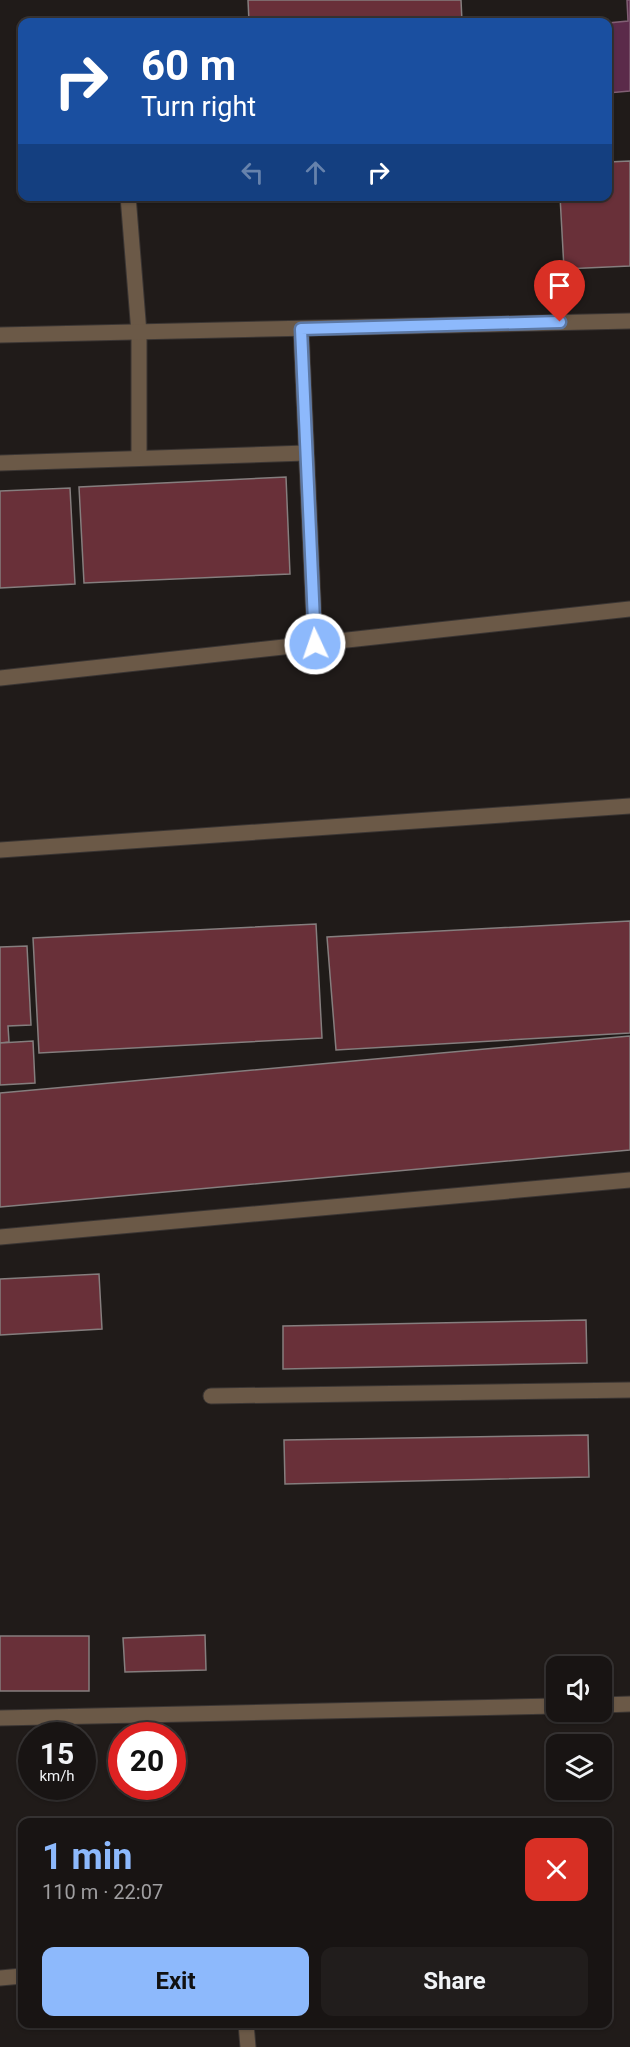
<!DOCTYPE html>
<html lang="en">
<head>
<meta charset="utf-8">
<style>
	:root { --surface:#181413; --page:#211d1c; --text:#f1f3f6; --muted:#9f9ea0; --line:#363333; --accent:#8db9fc }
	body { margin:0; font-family:Roboto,sans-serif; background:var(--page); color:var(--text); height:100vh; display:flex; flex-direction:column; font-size:22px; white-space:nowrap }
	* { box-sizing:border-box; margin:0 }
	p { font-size:20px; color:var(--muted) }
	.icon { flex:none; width:33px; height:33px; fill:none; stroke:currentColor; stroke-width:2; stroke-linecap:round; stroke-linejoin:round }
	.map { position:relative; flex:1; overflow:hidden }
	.side { position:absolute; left:18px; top:1818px; width:594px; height:210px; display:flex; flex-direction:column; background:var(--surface); border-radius:12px; box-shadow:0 2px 4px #0004,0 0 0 2px var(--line) }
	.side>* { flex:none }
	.hud { position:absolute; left:18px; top:18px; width:594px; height:183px; border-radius:12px; box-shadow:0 2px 4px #0004,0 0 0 2px var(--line); background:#1a4fa0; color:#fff; overflow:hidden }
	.buttons { position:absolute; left:546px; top:1656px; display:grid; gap:12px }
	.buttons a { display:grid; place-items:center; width:66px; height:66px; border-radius:12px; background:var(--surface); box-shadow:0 2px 4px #0004,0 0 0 2px var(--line); font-size:30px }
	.speed { position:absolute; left:18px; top:1722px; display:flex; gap:12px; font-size:30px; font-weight:700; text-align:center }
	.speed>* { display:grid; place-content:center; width:78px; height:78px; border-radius:50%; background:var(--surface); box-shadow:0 2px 4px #0004,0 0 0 2px var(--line); line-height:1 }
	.speed small { font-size:15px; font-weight:400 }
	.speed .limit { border:9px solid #d22; background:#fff; color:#111 }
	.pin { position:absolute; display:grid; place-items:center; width:51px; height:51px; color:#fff; margin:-62px -26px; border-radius:50% 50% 50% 0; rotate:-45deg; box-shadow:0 0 6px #0007 }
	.pin .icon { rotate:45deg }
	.me { position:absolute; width:66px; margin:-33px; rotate:357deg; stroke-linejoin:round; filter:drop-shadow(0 0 4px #0008) }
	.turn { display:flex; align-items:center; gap:21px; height:126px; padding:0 24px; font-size:27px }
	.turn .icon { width:78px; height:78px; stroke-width:2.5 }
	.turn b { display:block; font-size:42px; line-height:51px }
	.lanes { display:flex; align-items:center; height:57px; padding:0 24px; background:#0003; justify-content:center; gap:30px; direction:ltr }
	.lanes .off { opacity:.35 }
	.round { display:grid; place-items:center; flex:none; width:63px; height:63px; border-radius:12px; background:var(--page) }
	.overview { display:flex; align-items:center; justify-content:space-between; height:102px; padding:0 24px }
	h1 { font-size:36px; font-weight:700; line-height:45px; color:var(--accent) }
	.button { display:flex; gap:12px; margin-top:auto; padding:12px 24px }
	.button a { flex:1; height:69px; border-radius:12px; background:var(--accent); color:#111; font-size:24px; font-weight:700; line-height:69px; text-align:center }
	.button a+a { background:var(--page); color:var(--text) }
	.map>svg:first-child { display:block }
	.water { fill:#5b2b4a; stroke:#815f74; stroke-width:1.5 }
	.building { fill:#693039; stroke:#857e7e; stroke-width:1.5 }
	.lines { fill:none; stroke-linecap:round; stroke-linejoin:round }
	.lane-casing { stroke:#3a3533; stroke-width:17 }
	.lane { stroke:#6b5947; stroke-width:15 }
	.route-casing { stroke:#5c78a4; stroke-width:15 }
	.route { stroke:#8db9fc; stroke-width:10 }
</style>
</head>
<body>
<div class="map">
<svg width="630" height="2047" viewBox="0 0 630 2047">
	<rect width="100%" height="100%" fill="#201b19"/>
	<!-- water -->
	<polygon class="water" points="627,0 630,0 630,91 608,93 608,23 628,21"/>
	<!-- building -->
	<g class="building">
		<polygon points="248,0 461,0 462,22 249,22"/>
		<polygon points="630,161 630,266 564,269 560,196 608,196 608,162"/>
		<polygon points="286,477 290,574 84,583 79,487"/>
		<polygon points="70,488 75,584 0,588 0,491"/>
		<polygon points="630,921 630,1033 336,1050 327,937"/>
		<polygon points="316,924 322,1038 39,1053 33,938"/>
		<polygon points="27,946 31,1025 8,1026 9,1042 0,1043 0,947"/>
		<polygon points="630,1036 630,1150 0,1207 0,1093"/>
		<polygon points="33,1041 35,1083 0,1085 0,1043"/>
		<polygon points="99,1274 102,1329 0,1335 0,1279"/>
		<polygon points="586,1320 587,1363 283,1369 283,1326"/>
		<polygon points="588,1435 589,1477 285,1484 284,1440"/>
		<polygon points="205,1635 206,1670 125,1672 123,1638"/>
		<rect x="0" y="1636" width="89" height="55"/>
	</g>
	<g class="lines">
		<!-- lane casing -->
		<g class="lane-casing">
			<g id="lane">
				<polyline points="128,196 139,333 139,458"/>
				<polyline points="301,329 315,644"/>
				<polyline points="0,335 630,321"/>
				<polyline points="0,463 306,453"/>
				<polyline points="0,678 630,609"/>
				<polyline points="0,850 630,806"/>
				<polyline points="0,1237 630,1180"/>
				<polyline points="211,1396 630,1390"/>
				<polyline points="602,1705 630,1704"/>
				<polyline points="0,1718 556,1706"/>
				<polyline points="0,1978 22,1976"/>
				<polyline points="246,2024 248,2047"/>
			</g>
		</g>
		<!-- lane -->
		<use href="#lane" class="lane"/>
	</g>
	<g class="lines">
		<!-- route casing -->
		<g class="route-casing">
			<polyline id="route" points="315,644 301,329 560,322"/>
		</g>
		<!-- route -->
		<use href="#route" class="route"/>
	</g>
</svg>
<div class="buttons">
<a><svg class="icon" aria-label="sound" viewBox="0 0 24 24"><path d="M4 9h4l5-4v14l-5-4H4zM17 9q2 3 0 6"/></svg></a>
<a><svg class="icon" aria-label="layers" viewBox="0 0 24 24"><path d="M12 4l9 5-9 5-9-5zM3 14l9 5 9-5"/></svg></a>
</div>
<div class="speed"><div>15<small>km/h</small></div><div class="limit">20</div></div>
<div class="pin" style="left:560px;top:322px;background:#d93025"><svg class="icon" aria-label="arrive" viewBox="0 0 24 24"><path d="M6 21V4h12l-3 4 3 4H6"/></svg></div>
<svg class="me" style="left:315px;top:644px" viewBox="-20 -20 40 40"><circle r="17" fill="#8db9fc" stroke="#fff" stroke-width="3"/><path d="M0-11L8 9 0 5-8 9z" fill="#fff"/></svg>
<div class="hud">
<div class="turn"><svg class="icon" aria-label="right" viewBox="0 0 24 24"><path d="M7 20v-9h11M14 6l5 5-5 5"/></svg><div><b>60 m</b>Turn right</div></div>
<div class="lanes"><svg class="icon off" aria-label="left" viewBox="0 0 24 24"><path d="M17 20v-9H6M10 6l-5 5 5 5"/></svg><svg class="icon off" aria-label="ahead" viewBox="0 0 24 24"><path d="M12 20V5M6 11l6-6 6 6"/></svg><svg class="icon" aria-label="right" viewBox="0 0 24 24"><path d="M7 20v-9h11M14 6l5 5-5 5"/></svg></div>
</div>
<section class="side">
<div class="overview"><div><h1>1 min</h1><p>110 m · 22:07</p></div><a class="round" style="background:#d93025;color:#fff"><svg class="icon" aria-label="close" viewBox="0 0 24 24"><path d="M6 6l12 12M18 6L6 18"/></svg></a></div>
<div class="button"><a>Exit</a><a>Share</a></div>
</section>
</div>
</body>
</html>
